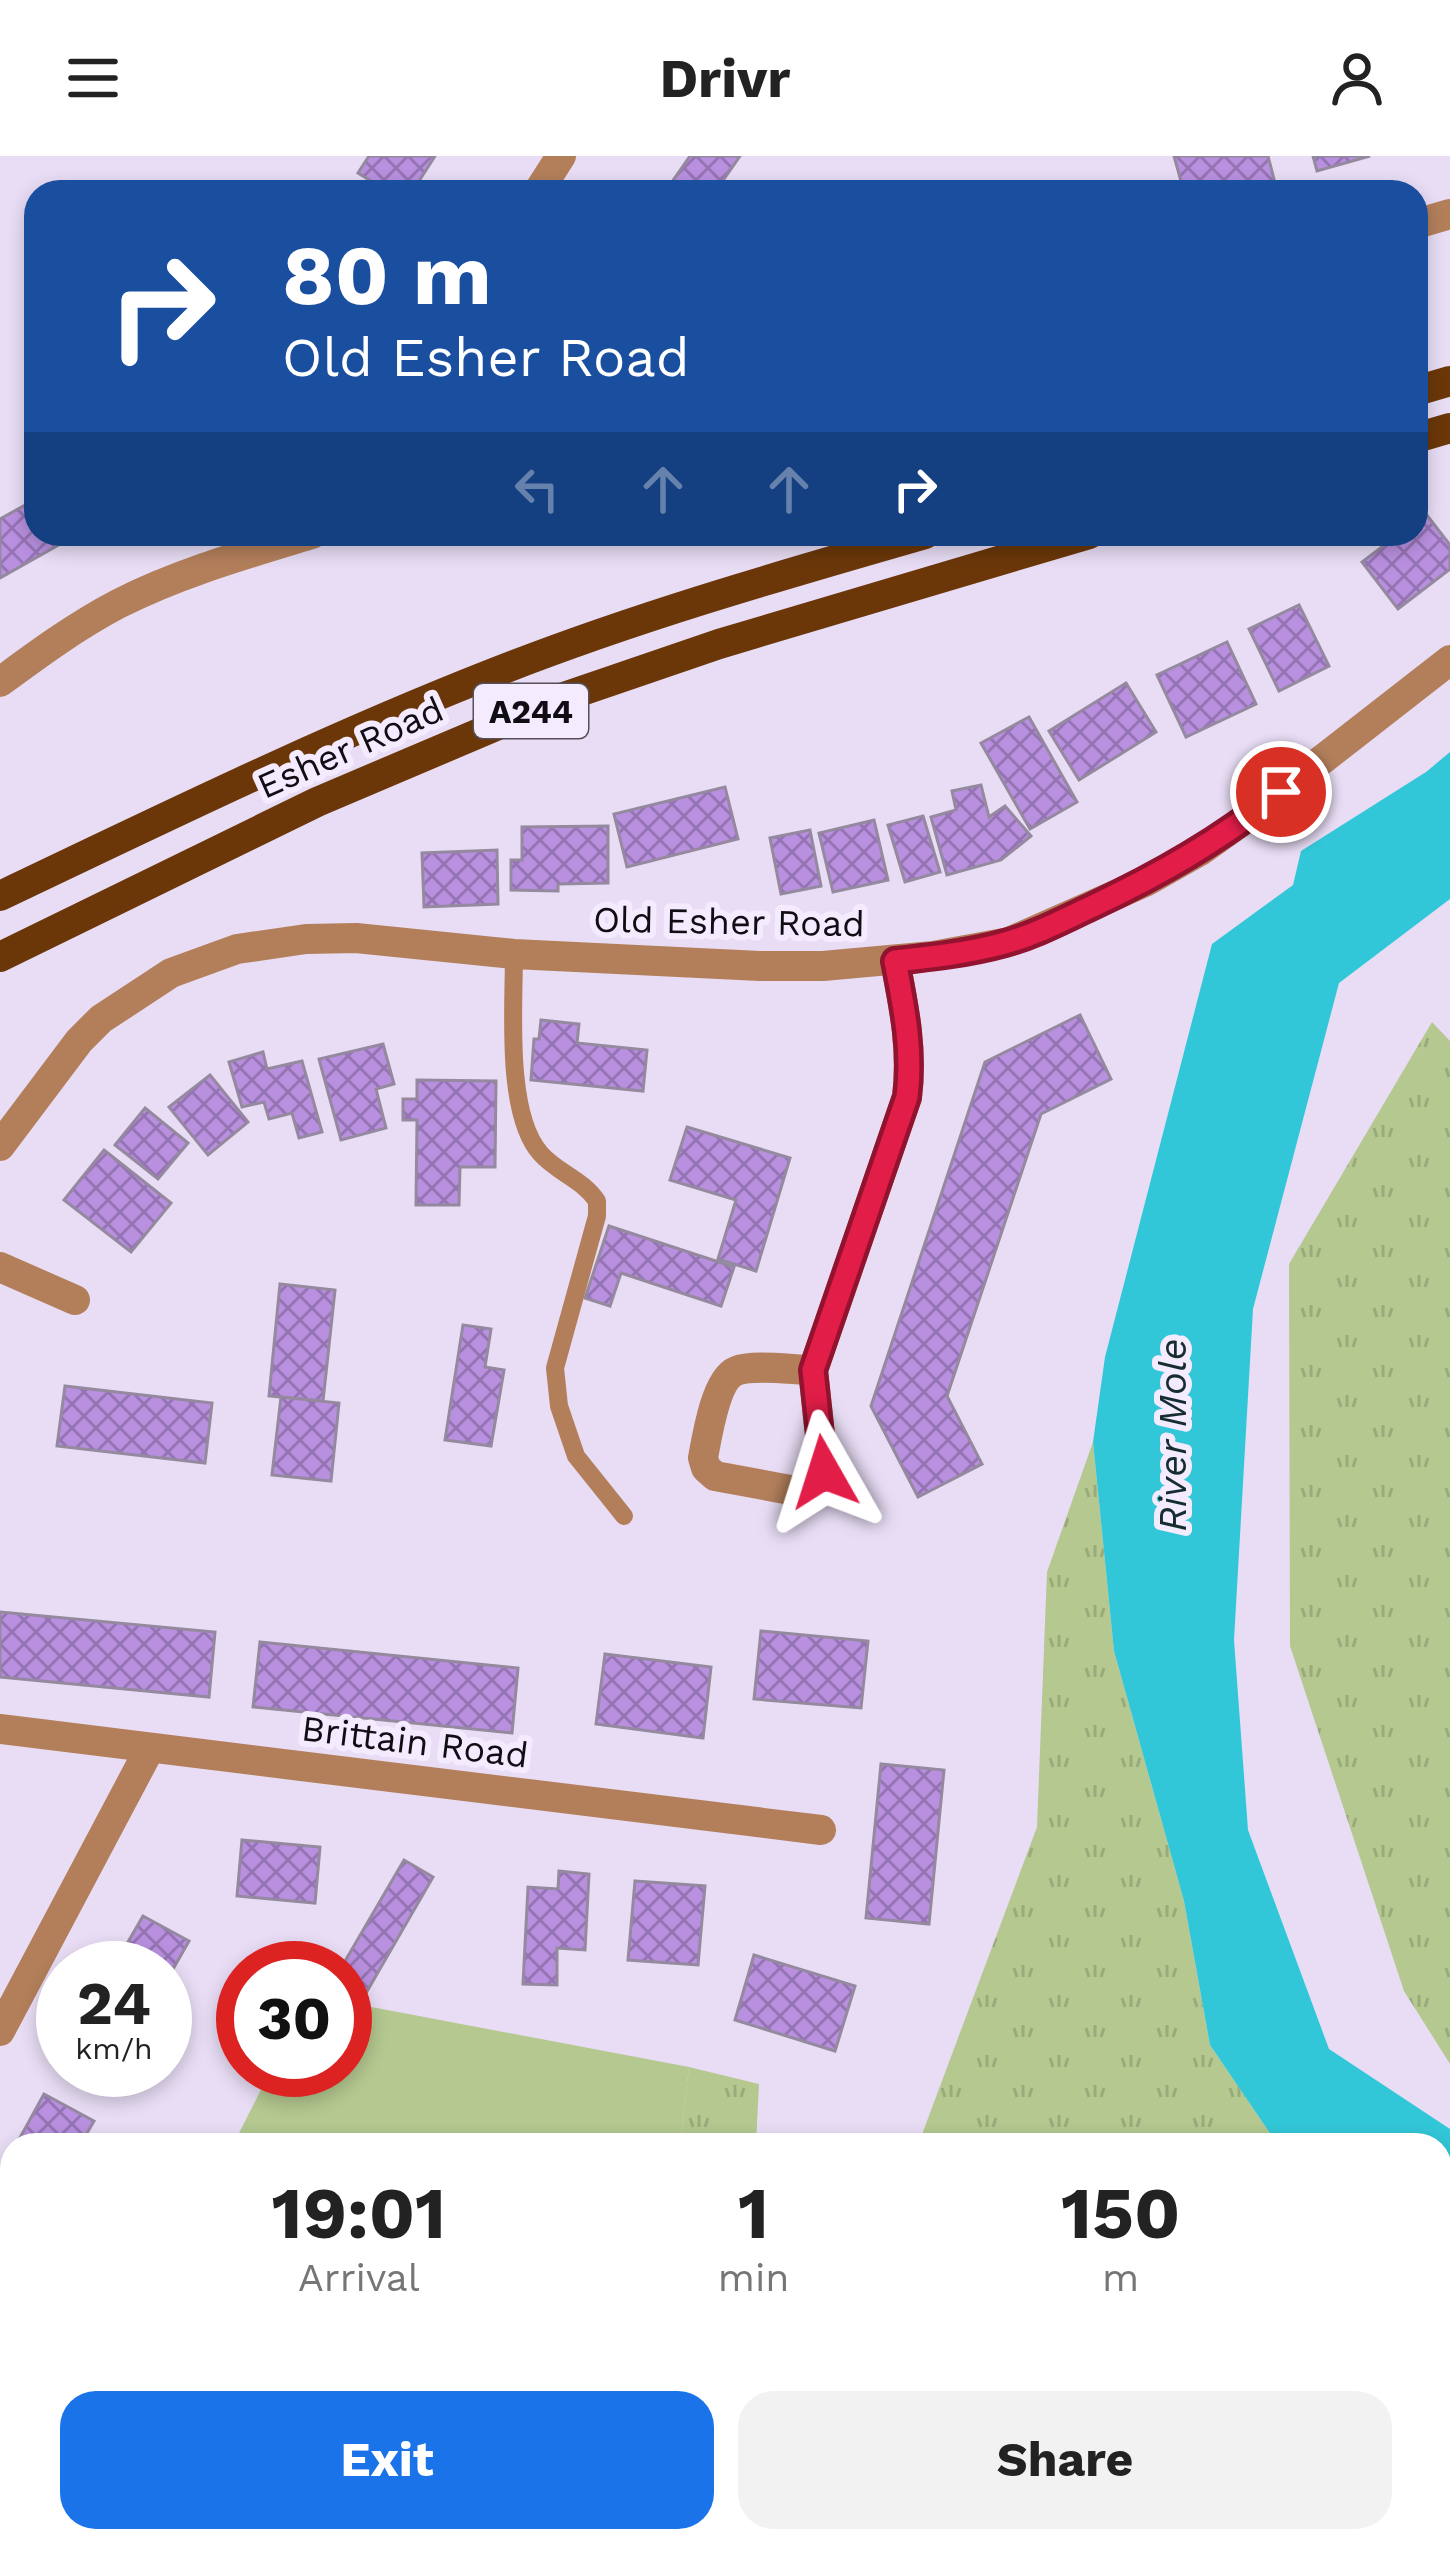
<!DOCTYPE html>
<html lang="en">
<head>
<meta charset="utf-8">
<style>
	:root { --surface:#fff; --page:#f2f2f2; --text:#222; --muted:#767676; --accent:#1a73e8 }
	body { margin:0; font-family:"Work Sans",sans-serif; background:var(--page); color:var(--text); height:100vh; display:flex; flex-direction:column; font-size:45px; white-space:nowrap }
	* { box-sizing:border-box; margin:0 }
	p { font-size:39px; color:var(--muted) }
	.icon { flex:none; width:66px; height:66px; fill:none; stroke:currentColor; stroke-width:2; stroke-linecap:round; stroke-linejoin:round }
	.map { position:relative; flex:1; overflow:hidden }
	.drawer { position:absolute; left:0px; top:1977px; width:1452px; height:420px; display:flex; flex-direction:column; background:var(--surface); border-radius:36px 36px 0 0; box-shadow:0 6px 18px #0003 }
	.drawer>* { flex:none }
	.top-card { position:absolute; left:24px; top:24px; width:1404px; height:366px; border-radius:36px; box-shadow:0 6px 18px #0003; background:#1a4fa0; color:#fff; overflow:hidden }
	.speed { position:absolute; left:36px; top:1785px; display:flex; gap:24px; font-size:60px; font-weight:700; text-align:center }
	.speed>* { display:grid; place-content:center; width:156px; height:156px; border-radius:50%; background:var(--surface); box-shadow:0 6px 18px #0003; line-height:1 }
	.speed small { font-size:30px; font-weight:400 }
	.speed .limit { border:18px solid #d22; background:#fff; color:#111 }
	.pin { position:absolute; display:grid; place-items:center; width:102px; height:102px; color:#fff; margin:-51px; border:6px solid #fff; border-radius:50%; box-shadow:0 3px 12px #0007 }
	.me { position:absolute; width:132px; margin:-66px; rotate:354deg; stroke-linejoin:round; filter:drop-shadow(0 0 9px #0008) }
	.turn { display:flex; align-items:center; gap:42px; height:252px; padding:0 60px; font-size:54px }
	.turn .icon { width:156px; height:156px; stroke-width:2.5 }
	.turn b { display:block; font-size:84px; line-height:102px }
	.lanes { display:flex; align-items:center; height:114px; padding:0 60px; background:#0003; justify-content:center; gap:60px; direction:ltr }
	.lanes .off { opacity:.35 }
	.eta { display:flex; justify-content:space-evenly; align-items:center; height:204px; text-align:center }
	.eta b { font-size:72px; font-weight:700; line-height:84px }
	.cta { display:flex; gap:24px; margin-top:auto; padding:24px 60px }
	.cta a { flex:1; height:138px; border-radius:36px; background:var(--accent); color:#fff; font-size:48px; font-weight:700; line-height:138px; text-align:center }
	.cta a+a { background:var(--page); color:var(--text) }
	header { display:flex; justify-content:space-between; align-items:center; height:156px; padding:0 60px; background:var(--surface); font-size:54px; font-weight:700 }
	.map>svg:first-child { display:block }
	.grass { fill:url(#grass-tufts) }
	.park { fill:#b4c890 }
	.water { fill:#32c7d8 }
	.building { fill:url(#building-cross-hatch); stroke:#94899f; stroke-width:3 }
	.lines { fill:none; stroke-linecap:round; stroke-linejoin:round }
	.service { stroke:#b37f5b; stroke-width:18 }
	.minor { stroke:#b37f5b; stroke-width:30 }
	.primary { stroke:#6b3709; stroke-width:30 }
	.route-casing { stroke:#92132f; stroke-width:30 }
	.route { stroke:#e11d48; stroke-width:21 }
	.labels { text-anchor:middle; stroke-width:12; stroke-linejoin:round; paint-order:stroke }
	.shield { fill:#f4ebff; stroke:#55505b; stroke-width:3 }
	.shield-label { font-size:33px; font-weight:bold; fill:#110d15 }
	.street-label { font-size:36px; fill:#110d15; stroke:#f4ebff }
	.water-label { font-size:39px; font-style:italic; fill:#162d30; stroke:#f4ebff }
</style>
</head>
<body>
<header><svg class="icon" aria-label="menu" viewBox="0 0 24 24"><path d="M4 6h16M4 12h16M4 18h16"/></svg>Drivr<svg class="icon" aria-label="person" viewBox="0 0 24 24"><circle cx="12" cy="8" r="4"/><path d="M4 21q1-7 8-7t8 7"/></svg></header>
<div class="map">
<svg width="1450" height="2397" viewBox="0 0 1450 2397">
	<defs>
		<pattern id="grass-tufts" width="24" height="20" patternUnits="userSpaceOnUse" patternTransform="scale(3)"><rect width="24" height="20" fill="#b4c890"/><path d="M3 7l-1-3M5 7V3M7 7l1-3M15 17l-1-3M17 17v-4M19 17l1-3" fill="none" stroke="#9aab7b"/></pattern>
		<pattern id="building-cross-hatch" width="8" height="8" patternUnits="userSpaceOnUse" patternTransform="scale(3)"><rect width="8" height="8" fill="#b990e0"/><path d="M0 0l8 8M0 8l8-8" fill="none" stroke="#9574b4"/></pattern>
	</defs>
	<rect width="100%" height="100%" fill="#e8ddf5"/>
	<!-- grass -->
	<g class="grass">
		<polygon points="1432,866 1450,885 1450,1908 1404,1835 1290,1490 1289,1108"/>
		<polygon points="1093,1286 1114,1495 1184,1745 1210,1889 1278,1989 918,1989 1037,1671 1047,1416"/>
		<polygon points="689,1911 759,1928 756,1989 680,1989"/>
		<polygon points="1440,2137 1450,2146 1450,2397 634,2397 636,2385 1440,2385"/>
	</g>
	<!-- park -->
	<g class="park">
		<polygon points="345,1846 689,1911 680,1989 233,1989 271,1914 345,1914"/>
		<polygon points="40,2385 636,2385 634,2397 39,2397"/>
	</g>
	<!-- water -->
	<polygon class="water" points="1450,596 1450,743 1339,827 1253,1153 1234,1484 1248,1674 1329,1893 1450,1973 1450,2146 1440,2137 1440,1989 1278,1989 1210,1889 1184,1745 1114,1495 1093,1286 1105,1201 1212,788 1293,729 1301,695 1426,616"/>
	<!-- building -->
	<g class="building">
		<polygon points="369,0 435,0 412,36 389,36 358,17"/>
		<polygon points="690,0 740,0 715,36 665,36"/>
		<polygon points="1174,0 1268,0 1275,27 1242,36 1184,36"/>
		<polygon points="1313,0 1370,0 1317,15"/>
		<polygon points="36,343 36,378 78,378 0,422 0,363"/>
		<polygon points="1426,358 1450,389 1450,413 1398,453 1362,406 1399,378 1416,378 1416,365"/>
		<polygon points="1299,449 1329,510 1279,535 1249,473"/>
		<polygon points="1227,486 1256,548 1186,581 1157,519"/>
		<polygon points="1126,527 1156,576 1079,624 1049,575"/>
		<polygon points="1029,561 1077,646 1030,673 981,587"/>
		<polygon points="981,629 989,661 1005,650 1031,680 1001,704 947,719 931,661 956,654 952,635"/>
		<polygon points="725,631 738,683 627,711 614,658"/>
		<polygon points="923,660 940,716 905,726 888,669"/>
		<polygon points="874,664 888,724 833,736 819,677"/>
		<polygon points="608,670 608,727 558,728 558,735 511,734 511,704 522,704 522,671"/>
		<polygon points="810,674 821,730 781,738 770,682"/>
		<polygon points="497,694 498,748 424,751 422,697"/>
		<polygon points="1080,859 1111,923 1041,958 947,1240 982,1308 918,1341 871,1250 985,906"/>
		<polygon points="541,864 579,868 577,887 647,894 643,935 531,924 534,883 539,883"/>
		<polygon points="383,888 394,928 376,933 386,972 341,984 319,903"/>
		<polygon points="263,896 267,913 302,905 322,976 299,982 292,957 269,963 264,946 242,951 229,906"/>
		<polygon points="210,919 248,966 208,999 169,951"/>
		<polygon points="417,924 496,925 495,1011 460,1011 459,1049 416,1049 417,964 403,964 403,943 417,943"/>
		<polygon points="145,952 188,987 158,1023 115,989"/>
		<polygon points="687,971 790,1002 756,1115 718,1103 736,1044 670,1024"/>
		<polygon points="104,994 171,1047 131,1096 64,1044"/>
		<polygon points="609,1070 734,1111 721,1150 621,1117 610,1150 585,1142"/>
		<polygon points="280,1128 335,1134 323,1245 269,1240"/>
		<polygon points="463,1169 491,1173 485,1211 504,1214 491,1290 445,1284"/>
		<polygon points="65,1230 212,1247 205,1307 57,1290"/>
		<polygon points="281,1241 339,1247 331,1325 272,1319"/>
		<polygon points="0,1456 215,1476 209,1541 0,1521"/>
		<polygon points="761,1475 868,1485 861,1552 754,1543"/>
		<polygon points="260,1486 518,1512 512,1577 253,1551"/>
		<polygon points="605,1498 711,1511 703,1582 596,1568"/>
		<polygon points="881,1608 944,1614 929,1768 866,1762"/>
		<polygon points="242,1684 320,1691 315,1747 237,1740"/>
		<polygon points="404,1704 433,1721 347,1870 345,1812 341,1812"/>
		<polygon points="559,1715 589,1718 585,1794 557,1792 557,1829 523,1828 528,1731 558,1733"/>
		<polygon points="635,1725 705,1730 698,1809 628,1804"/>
		<polygon points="143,1760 189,1785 165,1827 165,1812 113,1812"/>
		<polygon points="754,1799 855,1830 835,1895 735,1864"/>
		<polygon points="66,1914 116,1914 105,1935"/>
		<polygon points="44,1938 94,1965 80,1989 16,1989"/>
		<polygon points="0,2042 12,2048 12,2114 0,2136"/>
	</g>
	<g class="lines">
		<!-- service -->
		<path class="service" d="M 514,798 C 514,850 505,959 541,998 C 558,1017 582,1023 597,1045 L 597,1060 L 555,1212 L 559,1250 L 576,1300 L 624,1360"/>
		<!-- minor -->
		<g class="minor">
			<polyline points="538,36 561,0"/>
			<polyline points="1416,68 1450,58"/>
			<path d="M 0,526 C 38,498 76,470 118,448 C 179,417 246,398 312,378"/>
			<polyline points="0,990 79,885 101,863 171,817 237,793 306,783 356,782 514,798 760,810 823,810 933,800 1009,786 1147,725 1200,695 1255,656 1450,504"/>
			<polyline points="0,1111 75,1144"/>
			<path d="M 813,1214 C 794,1214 753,1208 736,1215 C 716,1223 707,1280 703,1302 L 706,1312 L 715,1320 L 801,1336 C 814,1333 821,1330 824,1316 L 813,1214 L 907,941 C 913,894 904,851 895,805"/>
			<polyline points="0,1573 821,1674"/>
			<polyline points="0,1875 150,1592"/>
		</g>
		<!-- primary -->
		<g class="primary">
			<polyline points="1416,235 1450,225"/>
			<polyline points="1416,282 1450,272"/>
			<path d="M 0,740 C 162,663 323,584 491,518 C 632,462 779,420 925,378"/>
			<polyline points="0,801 317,646 564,541 719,488 1089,378"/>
		</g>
	</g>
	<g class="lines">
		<!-- route casing -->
		<g class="route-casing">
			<path id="route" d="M 824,1316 L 813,1214 L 907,941 C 913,894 904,851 895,805 C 932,801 969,797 1005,787 C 1035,779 1063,764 1091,751 C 1163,717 1218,685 1281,636"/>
		</g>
		<!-- route -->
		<use href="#route" class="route"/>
	</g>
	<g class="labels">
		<!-- shield labels -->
		<rect class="shield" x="474" y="528" width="114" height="54" rx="9"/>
		<g class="shield-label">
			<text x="531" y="567">A244</text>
		</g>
		<!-- street labels -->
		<g class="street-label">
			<text transform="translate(350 591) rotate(-24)" y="13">Esher Road</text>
			<text transform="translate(729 765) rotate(1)" y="13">Old Esher Road</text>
			<text transform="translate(415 1585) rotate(7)" y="13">Brittain Road</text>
		</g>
		<!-- water labels -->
		<g class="water-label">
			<text transform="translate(1172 1279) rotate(-90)" y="14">River Mole</text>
		</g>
	</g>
</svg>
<div class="speed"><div>24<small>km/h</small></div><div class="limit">30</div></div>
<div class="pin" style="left:1281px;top:636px;background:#d93025"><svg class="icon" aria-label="arrive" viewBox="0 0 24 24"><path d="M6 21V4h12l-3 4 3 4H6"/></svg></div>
<svg class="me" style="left:824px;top:1316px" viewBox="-20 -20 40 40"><path d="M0-17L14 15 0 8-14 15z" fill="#e11d48" stroke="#fff" stroke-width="4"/></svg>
<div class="top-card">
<div class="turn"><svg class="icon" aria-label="right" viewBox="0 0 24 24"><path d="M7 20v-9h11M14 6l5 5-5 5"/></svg><div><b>80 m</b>Old Esher Road</div></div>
<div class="lanes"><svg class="icon off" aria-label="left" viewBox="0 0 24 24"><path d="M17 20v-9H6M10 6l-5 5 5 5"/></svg><svg class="icon off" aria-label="ahead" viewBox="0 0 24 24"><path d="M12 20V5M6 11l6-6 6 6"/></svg><svg class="icon off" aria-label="ahead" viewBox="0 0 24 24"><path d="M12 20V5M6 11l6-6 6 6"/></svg><svg class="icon" aria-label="right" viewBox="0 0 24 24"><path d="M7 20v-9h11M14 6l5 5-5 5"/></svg></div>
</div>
<section class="drawer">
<div class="eta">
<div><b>19:01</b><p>Arrival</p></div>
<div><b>1</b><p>min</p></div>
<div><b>150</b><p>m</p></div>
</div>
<div class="cta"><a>Exit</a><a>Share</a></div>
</section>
</div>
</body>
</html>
